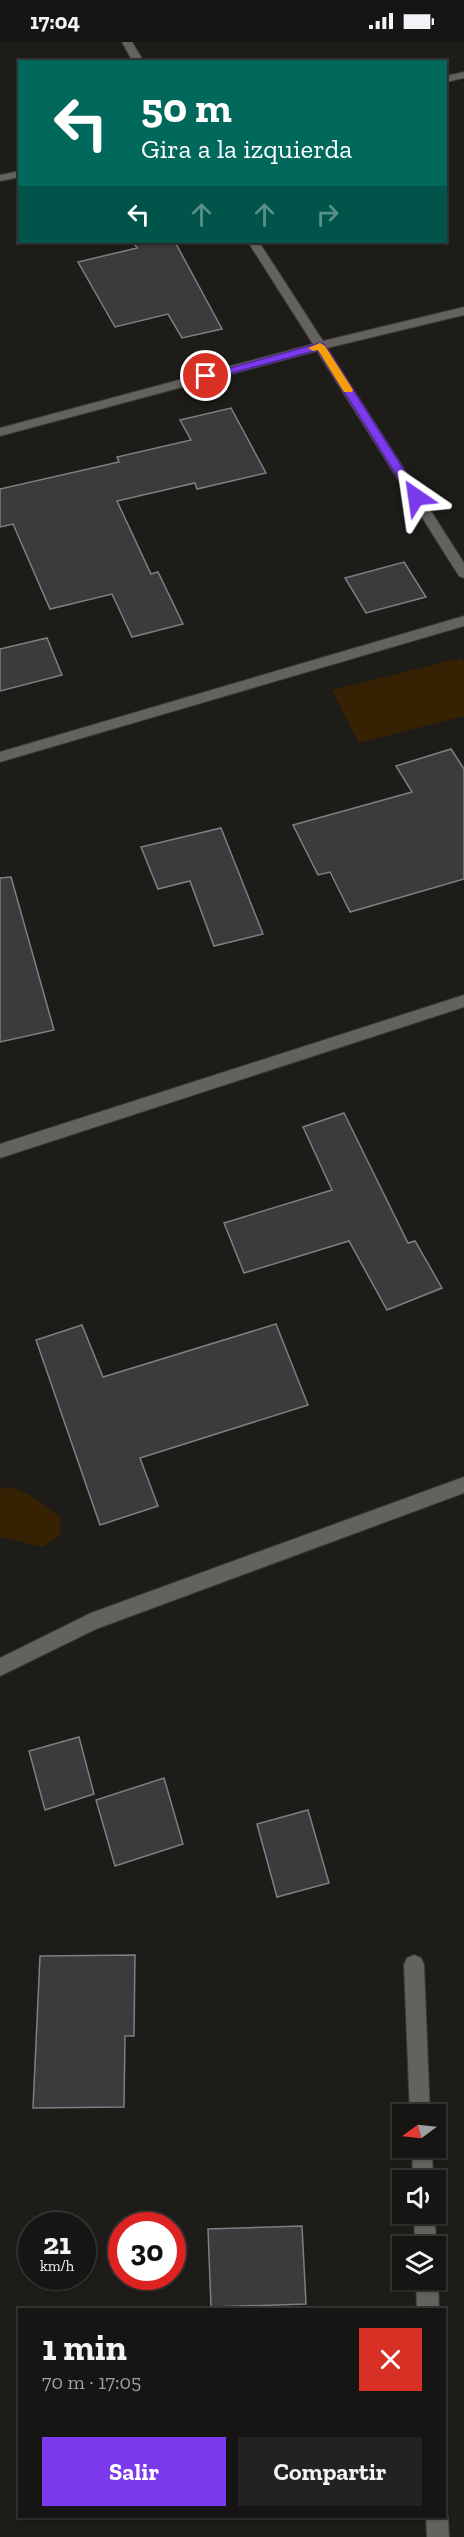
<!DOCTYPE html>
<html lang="es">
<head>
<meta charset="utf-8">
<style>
	:root { --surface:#161513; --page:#232221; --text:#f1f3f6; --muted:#9e9fa0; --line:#353433; --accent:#7c3aed }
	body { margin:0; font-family:"Zilla Slab",serif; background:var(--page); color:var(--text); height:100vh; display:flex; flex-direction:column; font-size:22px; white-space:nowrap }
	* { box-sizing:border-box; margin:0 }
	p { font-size:20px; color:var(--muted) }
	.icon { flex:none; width:33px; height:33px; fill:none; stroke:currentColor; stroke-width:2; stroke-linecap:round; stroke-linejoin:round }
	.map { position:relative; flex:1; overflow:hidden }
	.drawer { position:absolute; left:18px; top:2266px; width:428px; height:210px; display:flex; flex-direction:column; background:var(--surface); border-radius:0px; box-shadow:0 2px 4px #0004,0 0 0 2px var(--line) }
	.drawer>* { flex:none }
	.hud { position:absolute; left:18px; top:18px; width:429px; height:183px; border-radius:0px; box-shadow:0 2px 4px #0004,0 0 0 2px var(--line); background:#00695c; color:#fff; overflow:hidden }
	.needle { width:39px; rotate:255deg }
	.buttons { position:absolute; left:392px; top:2062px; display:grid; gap:12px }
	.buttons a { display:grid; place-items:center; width:54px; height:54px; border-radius:0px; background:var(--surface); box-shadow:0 2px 4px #0004,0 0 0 2px var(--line); font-size:30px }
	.speed { position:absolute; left:18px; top:2170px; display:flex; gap:12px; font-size:30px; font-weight:700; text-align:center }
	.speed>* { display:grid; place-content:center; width:78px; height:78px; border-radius:50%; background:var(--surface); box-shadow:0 2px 4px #0004,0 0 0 2px var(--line); line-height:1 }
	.speed small { font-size:15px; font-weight:400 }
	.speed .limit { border:9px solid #d22; background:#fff; color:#111 }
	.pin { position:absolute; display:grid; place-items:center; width:51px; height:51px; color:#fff; margin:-26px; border:3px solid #fff; border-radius:50%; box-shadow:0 2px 6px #0007 }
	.me { position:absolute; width:66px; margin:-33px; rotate:328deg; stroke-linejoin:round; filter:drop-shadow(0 0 4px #0008) }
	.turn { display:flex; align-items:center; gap:21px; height:126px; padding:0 24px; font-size:27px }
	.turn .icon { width:78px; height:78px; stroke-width:2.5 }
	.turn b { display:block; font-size:42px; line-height:51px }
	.lanes { display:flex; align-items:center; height:57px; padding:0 24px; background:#0003; justify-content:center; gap:30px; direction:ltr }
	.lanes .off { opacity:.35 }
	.round { display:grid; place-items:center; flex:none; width:63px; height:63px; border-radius:0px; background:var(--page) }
	.headline { display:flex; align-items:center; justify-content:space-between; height:102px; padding:0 24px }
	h1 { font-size:36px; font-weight:700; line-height:45px }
	.primary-button { display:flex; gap:12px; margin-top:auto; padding:12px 24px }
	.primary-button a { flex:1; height:69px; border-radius:0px; background:var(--accent); color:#fff; font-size:24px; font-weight:700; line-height:69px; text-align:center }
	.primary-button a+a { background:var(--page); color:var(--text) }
	.status { display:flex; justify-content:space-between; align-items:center; height:42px; padding:0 30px; background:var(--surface); direction:ltr }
	.status svg { height:16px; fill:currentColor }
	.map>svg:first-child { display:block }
	.green { fill:#362203 }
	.building { fill:#3b3b3e; stroke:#7f7e82; stroke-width:1.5 }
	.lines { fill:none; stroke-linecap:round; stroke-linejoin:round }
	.minor-casing { stroke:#3b3938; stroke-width:2 }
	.minor { fill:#64625f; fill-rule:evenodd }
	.route { fill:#7c3aed; stroke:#51269a; stroke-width:1.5 }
	.slow { fill:#f59e0b }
</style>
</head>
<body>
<div class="status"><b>17:04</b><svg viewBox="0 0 49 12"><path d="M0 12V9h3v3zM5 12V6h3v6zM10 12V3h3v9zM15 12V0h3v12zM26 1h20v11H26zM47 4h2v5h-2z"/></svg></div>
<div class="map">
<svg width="464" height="2495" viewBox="0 0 464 2495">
	<rect width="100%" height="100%" fill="#1e1c19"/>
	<!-- green -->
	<g class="green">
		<polygon points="461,616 464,621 464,674 359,701 332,648"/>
		<polygon points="9,1445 28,1452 61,1475 60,1493 43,1505 0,1495 0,1446"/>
	</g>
	<!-- building -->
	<g class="building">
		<polygon points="133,200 175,200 222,287 182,296 168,272 115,285 78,220 137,206"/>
		<polygon points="231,366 266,431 197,447 195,441 117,459 151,532 158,530 183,582 132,595 112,552 50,567 13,482 0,485 0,447 119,420 117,415 191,398 180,378"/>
		<polygon points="404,520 426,555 366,571 345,536"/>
		<polygon points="47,596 62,633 0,649 0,607"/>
		<polygon points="451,707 464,727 464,837 350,870 330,830 318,833 293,783 412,750 396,724"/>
		<polygon points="221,786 263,892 214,904 190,839 158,847 141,805"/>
		<polygon points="11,835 54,988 0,1000 0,836"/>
		<polygon points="344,1071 408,1201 415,1199 442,1246 387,1268 349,1199 244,1231 224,1181 332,1148 303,1085"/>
		<polygon points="276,1282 308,1363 140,1416 158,1464 100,1483 36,1298 82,1283 103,1335"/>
		<polygon points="79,1695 94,1752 45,1768 29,1709"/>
		<polygon points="164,1736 183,1802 115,1824 96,1758"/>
		<polygon points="308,1768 329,1841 277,1855 257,1782"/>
		<polygon points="135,1913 134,1994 125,1994 124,2065 33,2066 40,1914"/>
		<polygon points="302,2184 306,2262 211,2265 208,2187"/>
	</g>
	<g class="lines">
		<!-- minor casing -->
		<g class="minor-casing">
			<g id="minor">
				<polygon points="122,0 132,0 144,20 133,20"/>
				<polygon points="464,30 464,36 446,40 446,34"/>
				<polygon points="20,129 20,135 0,139 0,133"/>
				<polygon points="248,200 259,200 323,299 464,265 464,273 327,306 464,521 464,536 459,534 317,309 0,394 0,386 313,302"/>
				<polygon points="464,574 464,584 0,720 0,710"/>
				<polygon points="464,953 464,965 0,1116 0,1102"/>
				<polygon points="464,1435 464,1451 96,1587 0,1634 0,1616 91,1571"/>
				<polygon points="414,1913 421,1916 424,1923 430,2073 410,2073 404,1923 407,1916"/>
				<polygon points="412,2106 432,2106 433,2139 413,2139"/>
				<polygon points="414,2172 434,2172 437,2205 435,2209 435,2205 415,2205"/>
				<polygon points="435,2232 438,2238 439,2268 417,2268 416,2238 435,2238"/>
				<polygon points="444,2467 448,2475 449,2495 427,2495 426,2475 444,2475"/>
			</g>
		</g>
		<!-- minor -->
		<use href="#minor" class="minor"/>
	</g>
	<!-- route -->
	<polygon class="route" points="320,301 324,302 420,453 420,458 412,458 318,308 206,338 201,334"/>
	<!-- slow -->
	<polygon class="slow" points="320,301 325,304 353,348 352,350 344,350 318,308 313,309 308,306"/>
</svg>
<div class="buttons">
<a><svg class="needle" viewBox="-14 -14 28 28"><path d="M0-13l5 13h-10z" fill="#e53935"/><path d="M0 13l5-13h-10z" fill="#9e9fa0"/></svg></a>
<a><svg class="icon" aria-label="sound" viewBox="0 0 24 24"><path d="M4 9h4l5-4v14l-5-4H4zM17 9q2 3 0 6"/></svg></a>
<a><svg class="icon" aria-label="layers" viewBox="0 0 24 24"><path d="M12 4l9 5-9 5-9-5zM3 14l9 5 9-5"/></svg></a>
</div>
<div class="speed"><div>21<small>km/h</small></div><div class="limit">30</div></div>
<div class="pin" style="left:206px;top:334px;background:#d93025"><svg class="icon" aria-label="arrive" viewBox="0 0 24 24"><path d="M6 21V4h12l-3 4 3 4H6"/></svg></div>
<svg class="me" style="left:416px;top:455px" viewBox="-20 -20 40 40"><path d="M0-17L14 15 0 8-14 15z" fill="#7c3aed" stroke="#fff" stroke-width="4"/></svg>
<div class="hud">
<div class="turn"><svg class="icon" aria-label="left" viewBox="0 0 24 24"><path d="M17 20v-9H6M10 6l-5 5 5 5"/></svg><div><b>50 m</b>Gira a la izquierda</div></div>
<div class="lanes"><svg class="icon" aria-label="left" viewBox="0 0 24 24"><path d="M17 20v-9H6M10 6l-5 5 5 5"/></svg><svg class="icon off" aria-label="ahead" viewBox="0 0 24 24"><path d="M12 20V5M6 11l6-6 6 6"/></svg><svg class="icon off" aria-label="ahead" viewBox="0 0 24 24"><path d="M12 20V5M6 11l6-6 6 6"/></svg><svg class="icon off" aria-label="right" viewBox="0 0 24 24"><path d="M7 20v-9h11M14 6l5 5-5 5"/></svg></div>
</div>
<section class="drawer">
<div class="headline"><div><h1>1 min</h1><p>70 m · 17:05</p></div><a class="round" style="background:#d93025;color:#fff"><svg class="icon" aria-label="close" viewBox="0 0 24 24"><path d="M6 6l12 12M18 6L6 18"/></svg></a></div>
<div class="primary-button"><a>Salir</a><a>Compartir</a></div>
</section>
</div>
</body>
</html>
